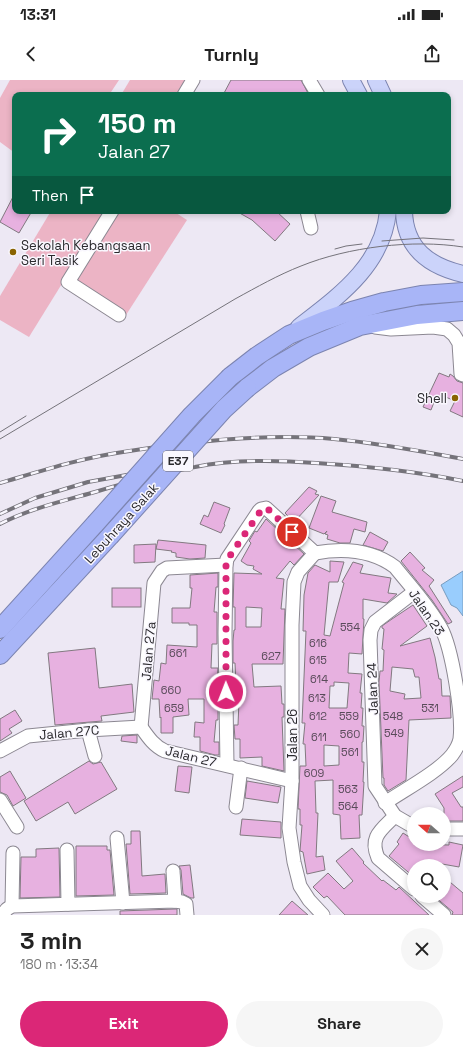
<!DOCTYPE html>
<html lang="en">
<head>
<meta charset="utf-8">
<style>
	:root { --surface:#fff; --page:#f6f6f6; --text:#222; --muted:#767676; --accent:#db2777 }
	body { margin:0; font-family:"Space Grotesk",sans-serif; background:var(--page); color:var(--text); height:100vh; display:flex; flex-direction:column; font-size:15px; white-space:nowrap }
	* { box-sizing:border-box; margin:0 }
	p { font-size:13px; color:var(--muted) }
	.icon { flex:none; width:22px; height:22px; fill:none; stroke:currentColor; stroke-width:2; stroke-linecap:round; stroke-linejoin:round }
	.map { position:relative; height:835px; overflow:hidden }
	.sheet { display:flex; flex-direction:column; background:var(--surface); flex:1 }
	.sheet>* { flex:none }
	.top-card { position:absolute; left:12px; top:12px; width:439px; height:122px; border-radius:8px; box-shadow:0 2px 6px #0003; background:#0b6e4f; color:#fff; overflow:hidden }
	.needle { width:26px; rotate:291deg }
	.buttons { position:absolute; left:407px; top:727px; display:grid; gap:8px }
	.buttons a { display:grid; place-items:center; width:44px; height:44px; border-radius:50%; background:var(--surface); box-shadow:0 2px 6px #0003; font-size:20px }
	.pin { position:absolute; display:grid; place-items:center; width:34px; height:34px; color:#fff; margin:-17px; border:2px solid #fff; border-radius:50%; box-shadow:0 1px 4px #0007 }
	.me { position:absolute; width:44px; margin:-22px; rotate:359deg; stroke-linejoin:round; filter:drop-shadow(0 0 3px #0008) }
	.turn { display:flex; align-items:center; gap:14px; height:84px; padding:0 20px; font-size:18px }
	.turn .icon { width:52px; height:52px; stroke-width:2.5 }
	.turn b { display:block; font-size:28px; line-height:34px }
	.then { display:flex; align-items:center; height:38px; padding:0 20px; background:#0003; gap:8px; font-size:15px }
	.round { display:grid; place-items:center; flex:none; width:42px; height:42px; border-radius:21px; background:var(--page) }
	.summary { display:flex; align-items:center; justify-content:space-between; height:68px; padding:0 20px }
	h1 { font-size:24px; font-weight:800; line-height:30px }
	.button { display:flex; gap:8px; margin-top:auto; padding:8px 20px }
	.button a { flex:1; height:46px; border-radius:24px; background:var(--accent); color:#fff; font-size:16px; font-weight:800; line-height:46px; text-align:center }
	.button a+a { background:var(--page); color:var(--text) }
	.status { display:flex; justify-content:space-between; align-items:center; height:28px; padding:0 20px; background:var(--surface); direction:ltr }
	.status svg { height:11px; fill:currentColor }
	header { display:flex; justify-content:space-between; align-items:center; height:52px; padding:0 20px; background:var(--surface); font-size:18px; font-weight:800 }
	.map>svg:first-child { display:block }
	.green { fill:#ecb4c5 }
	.water { fill:#99cdfd; stroke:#789cbf }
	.building { fill:#e7b1e0; stroke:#827980; fill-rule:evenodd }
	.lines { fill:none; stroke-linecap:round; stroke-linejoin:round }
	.minor-casing { stroke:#8c8892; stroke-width:15 }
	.major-casing { stroke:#7c84b0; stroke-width:18 }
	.highway-casing { stroke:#7c84b0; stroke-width:20 }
	.minor { stroke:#fff; stroke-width:13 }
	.major { stroke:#cbd3fa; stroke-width:16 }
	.highway { stroke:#a8b5f7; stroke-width:18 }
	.tram { stroke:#75737a; stroke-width:1 }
	.rail-casing { stroke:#75737a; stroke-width:4 }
	.rail { stroke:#f9f7fe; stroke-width:2.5; stroke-dasharray:8; stroke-linecap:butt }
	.highway-bridge-casing { stroke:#7c84b0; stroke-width:20; stroke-linecap:butt }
	.highway-bridge { stroke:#a8b5f7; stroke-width:18 }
	.route { stroke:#db2777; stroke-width:7; stroke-dasharray:0 12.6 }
	.poi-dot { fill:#896301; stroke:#f9f7fe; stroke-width:1.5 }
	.labels { text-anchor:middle; stroke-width:3; stroke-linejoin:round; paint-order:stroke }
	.number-label { font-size:11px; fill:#594b5a }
	.shield { fill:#f9f7fe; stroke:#68676c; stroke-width:1 }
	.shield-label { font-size:12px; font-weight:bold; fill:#2a292d }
	.poi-label { font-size:13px; fill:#2a292d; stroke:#f9f7fe; text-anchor:start }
	.street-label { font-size:13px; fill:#2a292d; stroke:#f9f7fe }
</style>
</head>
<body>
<div class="status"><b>13:31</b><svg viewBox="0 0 49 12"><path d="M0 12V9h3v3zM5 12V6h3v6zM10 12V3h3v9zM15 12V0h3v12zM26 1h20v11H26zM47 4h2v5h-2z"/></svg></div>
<header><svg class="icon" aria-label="back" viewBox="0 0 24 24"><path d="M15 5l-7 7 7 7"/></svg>Turnly<svg class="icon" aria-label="share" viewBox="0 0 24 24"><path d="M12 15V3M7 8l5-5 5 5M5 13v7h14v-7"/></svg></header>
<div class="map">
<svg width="463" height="835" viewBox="0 0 463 835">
	<rect width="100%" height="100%" fill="#ede8f4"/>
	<!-- green -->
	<g class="green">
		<polygon points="10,0 119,0 109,15 15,15 15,73 0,62 0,18"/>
		<polygon points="130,0 188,0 178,15 121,15"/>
		<polygon points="51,131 107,131 29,257 0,240 0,216"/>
		<polygon points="118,131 173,131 187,140 126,235 73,201"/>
	</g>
	<!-- water -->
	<polygon class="water" points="463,491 463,536 457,528 451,525 441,505"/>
	<!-- building -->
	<g class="building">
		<polygon points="231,0 301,0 309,15 223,15"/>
		<polygon points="15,113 15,131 32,131 19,153 0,142"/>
		<polygon points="236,131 276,131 290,144 275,161 252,140"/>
		<polygon points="439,293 449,297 450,294 453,296 457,301 463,303 463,337 450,331 455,321 441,315 440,318 436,317 431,330 423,327"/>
		<polygon points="309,407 317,411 315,414 319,415 294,442 285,433"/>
		<polygon points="321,416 336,421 332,432 367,442 365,452 354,449 350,463 340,463 327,459 328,455 325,454 327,451 324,454 309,448"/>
		<polygon points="214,422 230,428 224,444 225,445 221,453 200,444 204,435 208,437"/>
		<path d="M 266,439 L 304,474 L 294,485 L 290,481 L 276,498 L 284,499 L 281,529 L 285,529 L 283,584 L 252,584 L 254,607 L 281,606 L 282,624 L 284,624 L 284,637 L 282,637 L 284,691 L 262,686 L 262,677 L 240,678 L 240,659 L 235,659 L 234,645 L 238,645 L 239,621 L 234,621 L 234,606 L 236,606 L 235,583 L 233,583 L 233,561 L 234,550 L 235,550 L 235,527 L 233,527 L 234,493 L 262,494 L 253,489 L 254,486 L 247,485 L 241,481 L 251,463 L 249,461 L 255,451 L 257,452 ZM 246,527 L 262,528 L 261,547 L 246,547 Z"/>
		<polygon points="370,452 388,462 383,471 363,465"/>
		<polygon points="158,460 206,465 205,478 190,479 176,477 176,473 171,472 172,471 156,469"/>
		<polygon points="156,464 155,482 134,483 134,465"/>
		<polygon points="410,472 425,488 422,490 434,500 429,506 452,542 448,544 432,520 401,481"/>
		<path d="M 330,481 L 344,482 L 338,502 L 329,502 L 324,555 L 330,556 L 344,503 L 342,502 L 353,482 L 363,485 L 360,493 L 391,498 L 388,513 L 397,514 L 387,523 L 363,519 L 363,539 L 364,539 L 362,574 L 349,573 L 348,593 L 362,594 L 360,613 L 362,613 L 361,628 L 363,628 L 362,646 L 364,646 L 363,662 L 362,662 L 362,682 L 364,682 L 363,702 L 364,702 L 362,735 L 359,735 L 360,758 L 341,759 L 340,735 L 333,734 L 333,700 L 315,701 L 316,733 L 318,733 L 316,777 L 323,776 L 325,790 L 307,794 L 303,772 L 300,771 L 302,745 L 300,745 L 300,729 L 298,729 L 300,686 L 306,686 L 305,664 L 303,664 L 305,643 L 302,643 L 306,551 L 303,551 L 304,515 L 308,493 L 315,485 L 330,492 ZM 334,602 L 349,603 L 347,628 L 329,628 L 330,606 L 334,606 ZM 324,665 L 339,666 L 339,685 L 324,686 Z"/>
		<polygon points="218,493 218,507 216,507 214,532 217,532 217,564 212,564 211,588 218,588 217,601 216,601 216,624 218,624 218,640 216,640 214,662 219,662 219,675 215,675 200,671 200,657 194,657 195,642 204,643 204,619 188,619 189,635 173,637 173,653 161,653 161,637 160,638 159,619 152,619 154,600 159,601 161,583 166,584 167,565 197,567 197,545 189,545 189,543 172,543 172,528 190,528 192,508 190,508 190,495"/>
		<rect x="112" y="508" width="29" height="19"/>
		<path d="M 413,525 L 427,546 L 400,566 L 430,558 L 435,577 L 439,599 L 441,599 L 442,616 L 450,616 L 451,638 L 409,640 L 406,700 L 388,711 L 384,705 L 384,698 L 383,698 L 379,602 L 380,591 L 383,591 L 384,570 L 382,569 L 384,549 L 382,548 L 382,546 L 392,539 ZM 392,587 L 413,589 L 415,597 L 419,597 L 421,618 L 404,619 L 405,614 L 390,611 Z"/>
		<polygon points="95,568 99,608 132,604 134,632 101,636 102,641 55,645 48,573"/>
		<polygon points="15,630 22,641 9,649 12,653 0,661 0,639"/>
		<polygon points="137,655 137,663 121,661 122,656"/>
		<polygon points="89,681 93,684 101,682 117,709 75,734 68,722 36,741 24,721"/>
		<polygon points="178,686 192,687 189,713 175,711"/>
		<polygon points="10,691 26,718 13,726 7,715 0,712 0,697"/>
		<polygon points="463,696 463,707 452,713 461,727 463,727 463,741 444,741 444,728 435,714"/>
		<polygon points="247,701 281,707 278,723 245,718"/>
		<polygon points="242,739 281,742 281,758 240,755"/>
		<polygon points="131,751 140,751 142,796 165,794 166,813 130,814 126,764 131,764"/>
		<polygon points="403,753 414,760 414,764 449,765 449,762 463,765 459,787 431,782 436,786 414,786 414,797 389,776 399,764 397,762"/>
		<polygon points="76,766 107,766 107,770 110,770 114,815 76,816"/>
		<polygon points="59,768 60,817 20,818 21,777 36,777 36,769"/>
		<polygon points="352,768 364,782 363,783 382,801 383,800 396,810 399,807 429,835 345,835 327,816 324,818 313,807 328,793 344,809 353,801 336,781"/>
		<polygon points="190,785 194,818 191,818 183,814 181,790 179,786"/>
		<polygon points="444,797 463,813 463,835 452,835 453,832 434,816 444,816"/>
		<polygon points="292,821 308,835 279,835"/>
		<polygon points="175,829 177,829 177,835 120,835 120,831"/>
	</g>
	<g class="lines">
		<!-- minor casing -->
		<g class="minor-casing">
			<g id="minor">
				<polyline points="309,0 318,15"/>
				<polyline points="184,15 193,0"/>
				<polyline points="112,131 68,202 119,235"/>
				<polyline points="307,131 311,148"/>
				<polyline points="375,247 391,249 433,247 447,249 454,255 459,263 461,294 463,295"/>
				<polyline points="315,473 298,492 294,502 292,545 292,701 289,748 294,782 300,806 309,820 323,835"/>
				<path d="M 315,473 C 343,468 372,470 395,487 C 411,507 429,526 441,548 C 452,568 463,636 460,659 C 459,664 455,671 452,675 C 438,692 404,710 385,723"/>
				<polyline points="141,647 154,503 162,491 167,488 226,485"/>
				<path d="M 141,647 C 148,657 154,666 165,671 L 292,701"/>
				<polyline points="88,650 95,676"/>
				<polyline points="0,671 28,656 88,650 141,647"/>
				<polyline points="227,685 225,553 226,485 227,479 259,431 261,429 266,428 315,473"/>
				<polyline points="0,720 17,747"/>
				<polyline points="236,727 241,688"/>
				<path d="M 395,736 C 381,750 369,757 378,778 L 414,809"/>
				<polyline points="414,747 395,736 375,706 370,560 371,550 375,542 414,512"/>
				<polyline points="444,749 463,749"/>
				<polyline points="117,758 123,823"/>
				<polyline points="67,770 68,824"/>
				<polyline points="173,791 175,821"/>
				<polyline points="422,816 444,835"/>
				<polyline points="12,826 13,773"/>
				<polyline points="2,835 7,829 12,826 175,821 182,822 186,824 187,835"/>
			</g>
		</g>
		<!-- major casing -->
		<g class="major-casing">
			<g id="major">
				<polyline points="351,0 359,15"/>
				<polyline points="376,0 383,15"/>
				<path d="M 404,131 C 405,169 429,186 463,194"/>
				<path d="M 299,247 C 339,216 383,185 388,131"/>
			</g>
		</g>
		<!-- highway casing -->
		<g class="highway-casing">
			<g id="highway">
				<polyline points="230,297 257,276 289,255 323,241 352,231 384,222 421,215 463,212"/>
				<polyline points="247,308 273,288 309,267 360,246 417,235 463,231"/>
				<polyline points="0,549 95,444"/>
				<polyline points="0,575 110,456"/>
			</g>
		</g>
		<!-- minor -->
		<use href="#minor" class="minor"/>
		<!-- major -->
		<use href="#major" class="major"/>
		<!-- highway -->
		<use href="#highway" class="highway"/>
		<!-- tram -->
		<g class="tram">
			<polyline points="382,161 423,158 454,160"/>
			<polyline points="335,169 346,166 362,164"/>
			<polyline points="0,352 26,336"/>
			<path d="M 0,359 L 235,219 C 257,207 278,195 301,186 C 348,167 413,159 463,167"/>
		</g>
		<!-- rail casing -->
		<g class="rail-casing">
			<g id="rail">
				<path d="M 0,403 C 41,391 81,378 123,372 C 192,361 265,353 334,359 C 378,363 420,371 463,379"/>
				<polyline points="0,434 35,418 88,402 165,388"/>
				<path d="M 0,444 C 29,429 63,421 95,412 C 128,402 161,393 195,387 C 234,379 276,380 316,383 C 365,386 414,391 463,401"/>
			</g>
		</g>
		<!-- rail -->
		<use href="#rail" class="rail"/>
		<!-- highway-bridge casing -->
		<g class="highway-bridge-casing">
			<g id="highway-bridge">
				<polyline points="95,444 192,335 230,297"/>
				<polyline points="110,456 224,329 247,308"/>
			</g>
		</g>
		<!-- highway-bridge -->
		<use href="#highway-bridge" class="highway-bridge"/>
	</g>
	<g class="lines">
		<!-- route -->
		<polyline class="route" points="226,612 226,485 227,480 262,429 266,428 269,430 292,452"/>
	</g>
	<!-- markers -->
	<g class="poi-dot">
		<circle cx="13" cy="172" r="4"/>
		<circle cx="455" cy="318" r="4"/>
	</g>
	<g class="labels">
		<!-- number labels -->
		<g class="number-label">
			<text x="350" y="551">554</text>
			<text x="318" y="567">616</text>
			<text x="178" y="577">661</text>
			<text x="271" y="580">627</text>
			<text x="318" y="584">615</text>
			<text x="319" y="603">614</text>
			<text x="171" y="614">660</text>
			<text x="317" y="622">613</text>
			<text x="174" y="632">659</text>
			<text x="430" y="632">531</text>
			<text x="318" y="640">612</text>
			<text x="349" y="640">559</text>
			<text x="393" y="640">548</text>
			<text x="394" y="657">549</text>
			<text x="350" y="658">560</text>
			<text x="319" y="661">611</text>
			<text x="350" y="676">561</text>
			<text x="314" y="697">609</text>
			<text x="348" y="713">563</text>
			<text x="348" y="730">564</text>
		</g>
		<!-- shield labels -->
		<rect class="shield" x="163" y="371" width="30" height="20" rx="3"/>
		<g class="shield-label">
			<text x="178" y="385">E37</text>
		</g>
		<!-- poi labels -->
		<g class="poi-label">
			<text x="21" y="170">Sekolah Kebangsaan<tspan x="21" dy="15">Seri Tasik</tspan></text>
			<text x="447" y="323" text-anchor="end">Shell</text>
		</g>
		<!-- street labels -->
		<g class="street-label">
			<text transform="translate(121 443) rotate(-48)" y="5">Lebuhraya Salak</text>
			<text transform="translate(427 532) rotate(56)" y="5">Jalan 23</text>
			<text transform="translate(148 571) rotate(-85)" y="5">Jalan 27a</text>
			<text transform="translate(372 609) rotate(-92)" y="5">Jalan 24</text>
			<text transform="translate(69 652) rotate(-5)" y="5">Jalan 27C</text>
			<text transform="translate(292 655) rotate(-90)" y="5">Jalan 26</text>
			<text transform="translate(191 676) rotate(14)" y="5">Jalan 27</text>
		</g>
	</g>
</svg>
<div class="buttons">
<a><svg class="needle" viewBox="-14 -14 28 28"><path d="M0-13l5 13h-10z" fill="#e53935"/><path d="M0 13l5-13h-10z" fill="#767676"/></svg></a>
<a><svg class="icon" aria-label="search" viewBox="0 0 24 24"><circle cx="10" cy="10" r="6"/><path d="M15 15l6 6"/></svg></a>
</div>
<div class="pin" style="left:292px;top:452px;background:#d93025"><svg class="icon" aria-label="arrive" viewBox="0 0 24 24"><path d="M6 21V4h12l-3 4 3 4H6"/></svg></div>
<svg class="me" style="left:226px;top:612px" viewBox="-20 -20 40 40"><circle r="17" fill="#db2777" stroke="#fff" stroke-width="3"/><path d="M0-11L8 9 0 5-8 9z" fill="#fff"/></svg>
<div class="top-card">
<div class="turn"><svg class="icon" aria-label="right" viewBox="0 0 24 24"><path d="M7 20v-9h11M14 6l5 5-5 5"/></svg><div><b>150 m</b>Jalan 27</div></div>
<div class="then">Then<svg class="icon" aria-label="arrive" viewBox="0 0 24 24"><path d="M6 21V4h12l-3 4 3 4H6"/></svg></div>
</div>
</div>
<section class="sheet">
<div class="summary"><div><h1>3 min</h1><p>180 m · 13:34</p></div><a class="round"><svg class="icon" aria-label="close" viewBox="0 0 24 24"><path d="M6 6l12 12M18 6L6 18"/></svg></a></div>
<div class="button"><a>Exit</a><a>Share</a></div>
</section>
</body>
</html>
